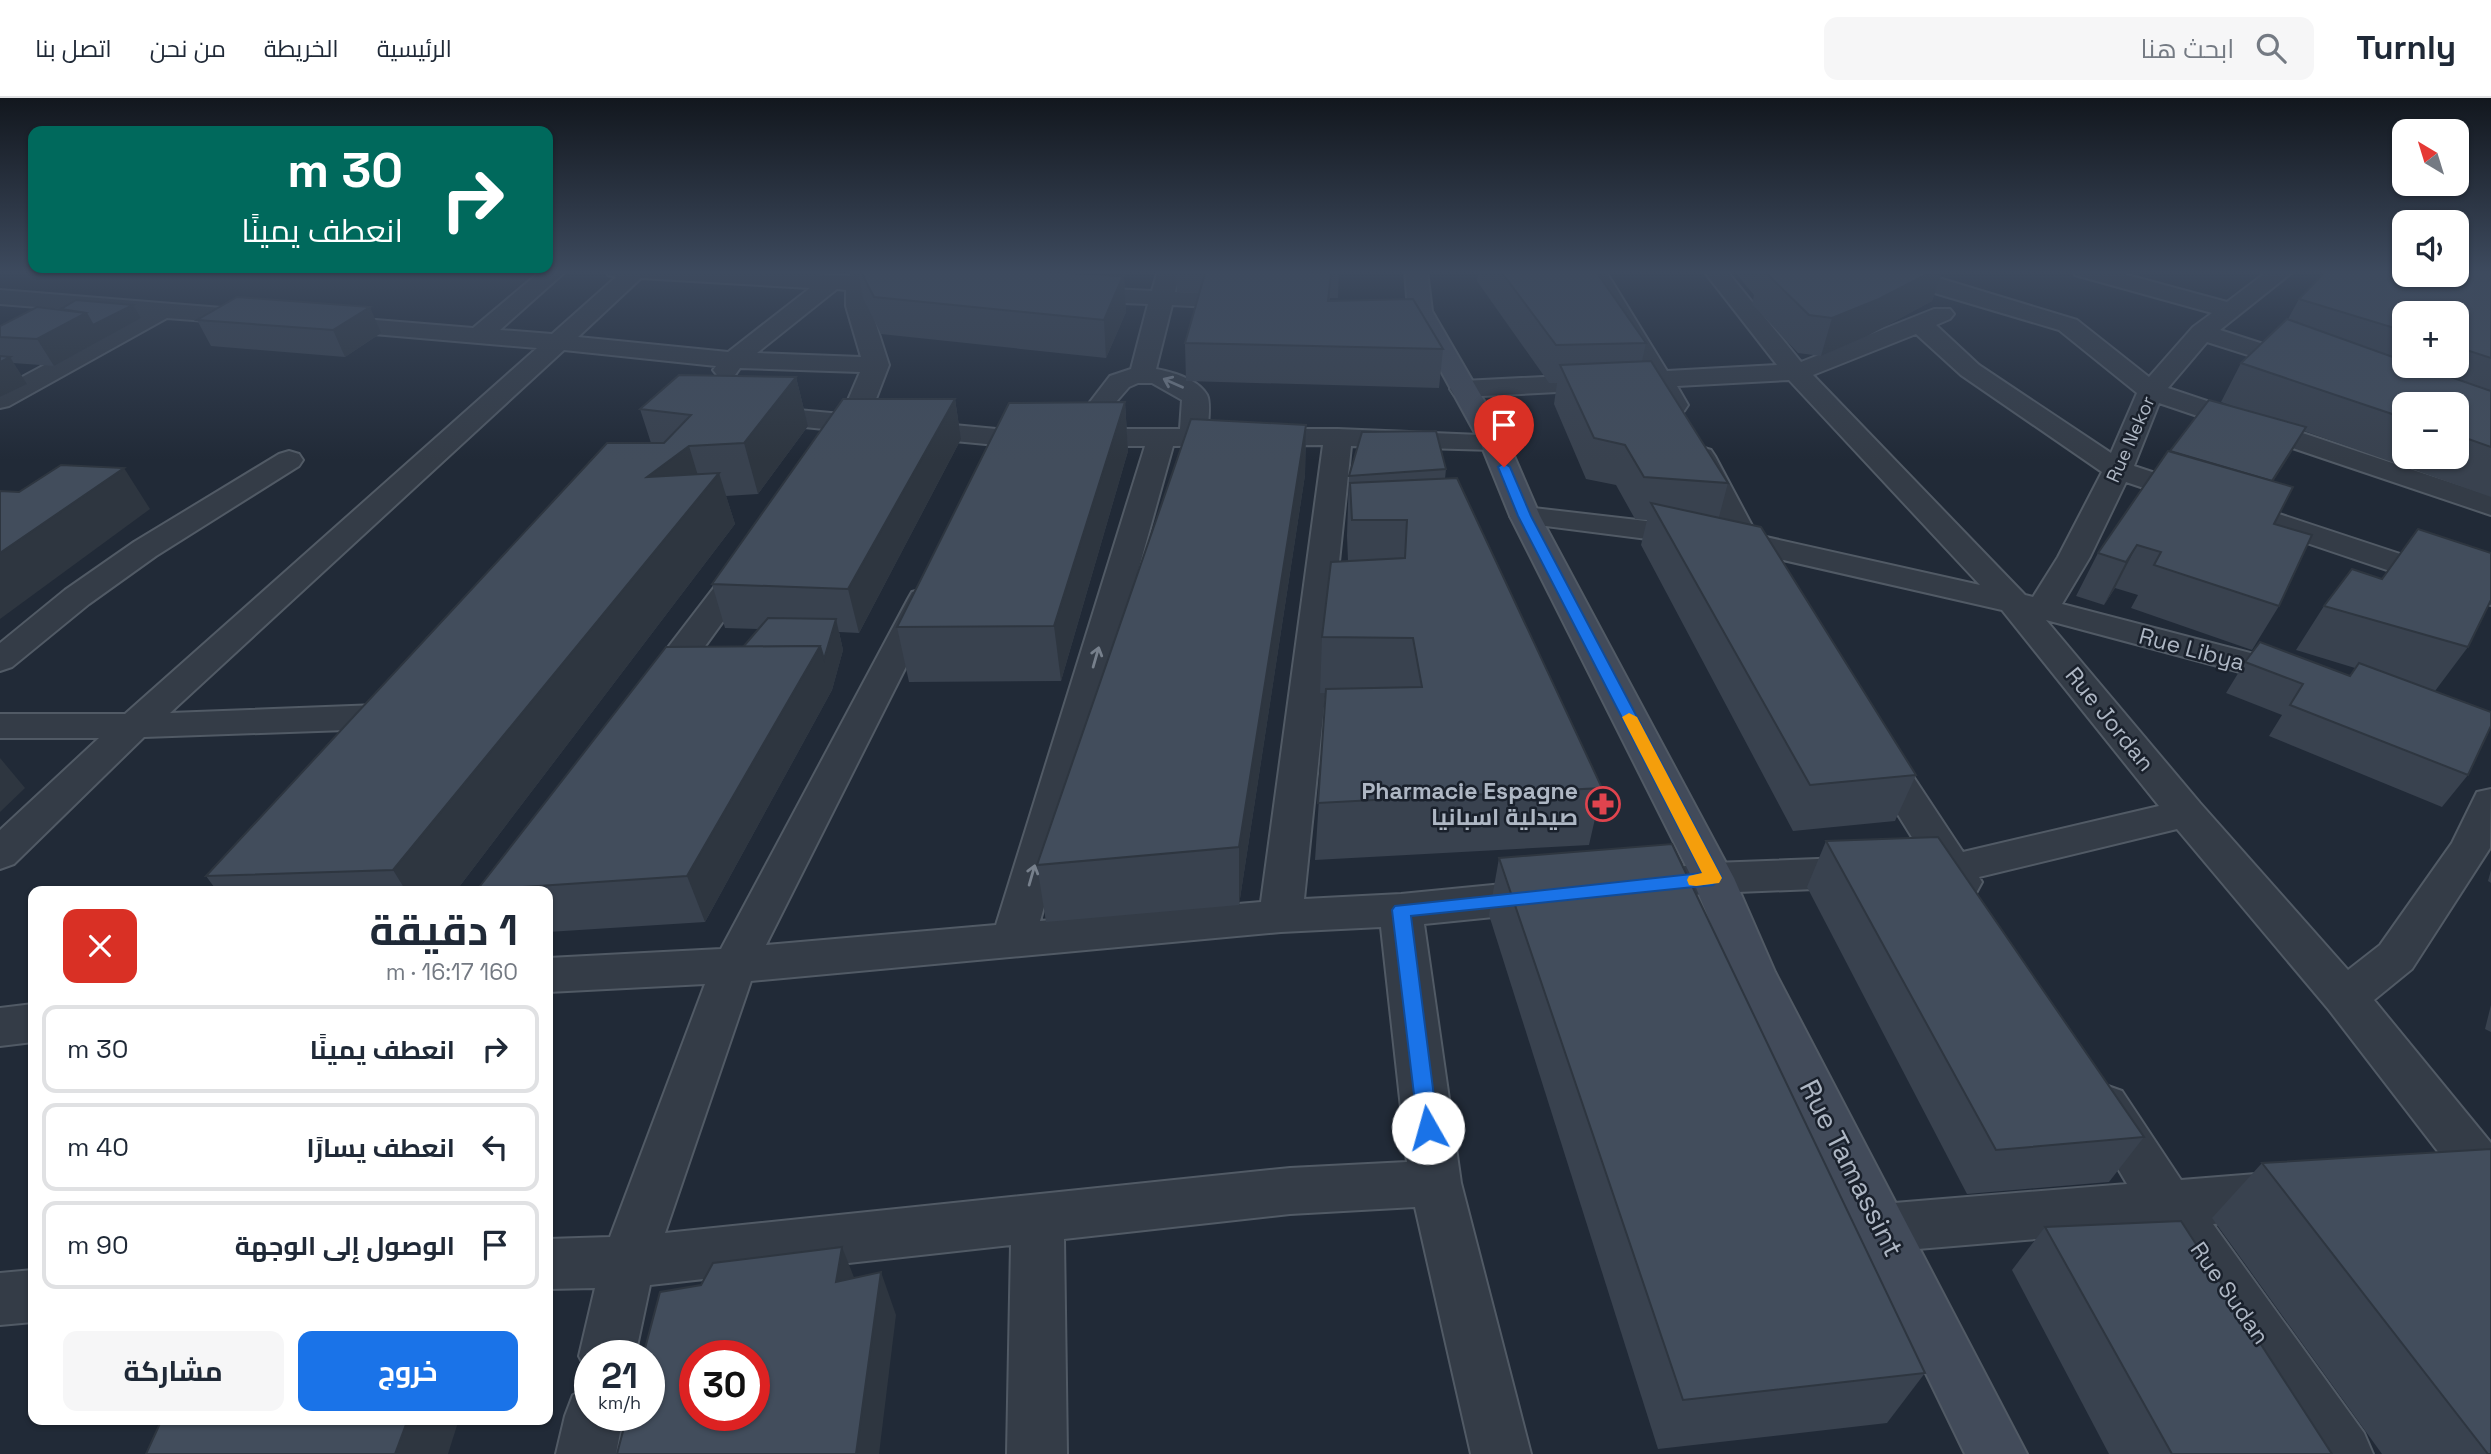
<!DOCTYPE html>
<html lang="ar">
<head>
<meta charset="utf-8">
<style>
	:root { --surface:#fff; --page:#f6f6f7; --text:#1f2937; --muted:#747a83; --line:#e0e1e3; --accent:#1a73e8 }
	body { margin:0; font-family:"Space Grotesk",Cairo,sans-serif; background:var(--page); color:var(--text); direction:rtl; height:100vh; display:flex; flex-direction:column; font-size:26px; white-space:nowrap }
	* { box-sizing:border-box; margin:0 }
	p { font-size:23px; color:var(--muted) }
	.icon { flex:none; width:38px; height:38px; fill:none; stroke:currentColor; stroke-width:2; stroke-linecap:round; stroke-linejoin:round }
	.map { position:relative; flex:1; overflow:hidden; direction:ltr }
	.drawer { position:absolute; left:28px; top:788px; width:525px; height:539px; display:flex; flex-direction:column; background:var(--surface); border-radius:14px; box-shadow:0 2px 5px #0004; direction:rtl }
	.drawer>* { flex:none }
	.banner { position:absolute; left:28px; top:28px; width:525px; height:147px; border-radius:14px; box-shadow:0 2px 5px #0004; direction:rtl; background:#00695c; color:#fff; overflow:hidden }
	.needle { width:46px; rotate:322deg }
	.tools { position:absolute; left:2392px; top:21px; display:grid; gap:14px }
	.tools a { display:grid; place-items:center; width:77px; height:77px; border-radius:14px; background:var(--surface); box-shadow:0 2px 5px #0004; font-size:35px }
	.speed { position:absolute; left:574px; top:1242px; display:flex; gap:14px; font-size:35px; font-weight:700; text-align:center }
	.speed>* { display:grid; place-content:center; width:91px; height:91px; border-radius:50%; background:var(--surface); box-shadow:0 2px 5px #0004; line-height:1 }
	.speed small { font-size:18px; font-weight:400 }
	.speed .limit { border:10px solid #d22; background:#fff; color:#111 }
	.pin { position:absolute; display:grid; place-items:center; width:60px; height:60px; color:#fff; margin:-72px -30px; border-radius:50% 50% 50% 0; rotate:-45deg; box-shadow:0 0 7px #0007 }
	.pin .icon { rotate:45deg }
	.me { position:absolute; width:77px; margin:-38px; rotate:353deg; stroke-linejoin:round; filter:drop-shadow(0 0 5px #0008) }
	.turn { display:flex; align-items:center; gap:24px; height:147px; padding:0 35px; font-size:32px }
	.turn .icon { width:91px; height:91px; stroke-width:2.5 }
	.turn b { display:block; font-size:49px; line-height:60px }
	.round { display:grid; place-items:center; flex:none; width:74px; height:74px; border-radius:14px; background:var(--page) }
	.headline { display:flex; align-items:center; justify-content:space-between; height:119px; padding:0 35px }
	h1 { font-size:42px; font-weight:700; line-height:52px }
	.button { display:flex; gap:14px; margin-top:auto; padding:14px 35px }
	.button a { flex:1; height:80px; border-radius:14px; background:var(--accent); color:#fff; font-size:28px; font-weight:700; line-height:80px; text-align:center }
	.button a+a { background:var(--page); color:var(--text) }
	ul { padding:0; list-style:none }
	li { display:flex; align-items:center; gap:21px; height:88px; margin:0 14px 10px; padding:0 21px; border:4px solid var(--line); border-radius:14px }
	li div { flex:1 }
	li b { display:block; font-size:26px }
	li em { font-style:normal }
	header { display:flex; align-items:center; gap:42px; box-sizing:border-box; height:98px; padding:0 35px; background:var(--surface); border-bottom:2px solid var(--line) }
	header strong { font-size:33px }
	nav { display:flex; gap:38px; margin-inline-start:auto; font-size:24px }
	.search { width:490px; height:63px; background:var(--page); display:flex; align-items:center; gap:18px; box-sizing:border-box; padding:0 24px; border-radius:14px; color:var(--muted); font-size:26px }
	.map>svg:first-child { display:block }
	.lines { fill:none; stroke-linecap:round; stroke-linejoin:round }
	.minor-casing { stroke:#515a65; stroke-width:4 }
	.secondary-casing { stroke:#515a65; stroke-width:4 }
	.minor { fill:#343c47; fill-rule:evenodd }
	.secondary { fill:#424b5a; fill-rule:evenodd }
	.wall { fill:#39424f; fill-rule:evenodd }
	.shaded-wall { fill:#2e3640 }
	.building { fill:#424d5c; stroke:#2e3640; stroke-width:2; fill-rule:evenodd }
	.oneway { stroke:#77808c }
	.route { fill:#1a73e8; stroke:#114b97; stroke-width:2 }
	.slow { fill:#f59e0b }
	.labels { text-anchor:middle; stroke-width:5; stroke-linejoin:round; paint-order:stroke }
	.far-street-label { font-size:19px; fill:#aeb7c4; stroke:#1a212c }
	.street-label { font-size:23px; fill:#aeb7c4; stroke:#1a212c }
	.poi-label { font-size:23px; font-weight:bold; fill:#aeb7c4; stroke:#1a212c; text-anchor:end }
	.near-street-label { font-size:28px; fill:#aeb7c4; stroke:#1a212c }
</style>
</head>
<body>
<header>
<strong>Turnly</strong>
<div class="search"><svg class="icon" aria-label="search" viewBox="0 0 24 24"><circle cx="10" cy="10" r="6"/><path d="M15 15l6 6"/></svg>ابحث هنا</div>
<nav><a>الرئيسية</a><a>الخريطة</a><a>من نحن</a><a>اتصل بنا</a></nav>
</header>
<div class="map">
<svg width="2491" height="1356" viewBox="0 0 2491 1356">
	<rect width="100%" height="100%" fill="#212a37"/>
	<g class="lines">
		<!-- minor casing -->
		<g class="minor-casing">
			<g id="minor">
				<path d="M 542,172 L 567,172 L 500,232 L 552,236 L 616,179 L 608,177 L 605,172 L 739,172 L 849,178 L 853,172 L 875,172 L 872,180 L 922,184 L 926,189 L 922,194 L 914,196 L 869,193 L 870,208 L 889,267 L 869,319 L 1007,332 L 1094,331 L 1090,304 L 1110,278 L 1131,271 L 1148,206 L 1072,203 L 1064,201 L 1060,196 L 1064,191 L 1072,189 L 1152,193 L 1158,172 L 1180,172 L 1175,194 L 1250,197 L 1258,199 L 1262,204 L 1258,209 L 1250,211 L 1172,207 L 1156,271 C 1172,274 1198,281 1207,297 C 1211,305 1208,321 1208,331 L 1338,331 L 1504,338 L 1508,344 L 1504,350 L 1494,352 L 1351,348 L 1304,801 L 1401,796 L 1544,782 L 1559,787 L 1565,798 L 1559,809 L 1544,814 L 1424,826 L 1461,1085 L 1531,1356 L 1471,1356 L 1415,1109 L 1290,1116 L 1064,1141 L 1067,1356 L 1007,1356 L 1011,1147 L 650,1187 L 635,1258 L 590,1258 L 590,1279 L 579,1258 L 595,1190 L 548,1191 L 548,1141 L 610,1139 L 705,886 L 548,894 L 548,860 L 721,851 L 908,501 L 912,494 L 924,491 L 936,494 L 940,501 L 766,847 L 996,827 L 1145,348 L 1007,348 L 860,334 L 848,352 L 838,354 L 828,352 L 824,346 L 834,332 L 755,324 L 745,322 L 741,316 L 745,310 L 755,308 L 842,316 L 860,274 L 740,270 L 735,277 L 726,280 L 717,277 L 713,272 L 716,268 L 564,252 L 170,615 L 403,606 L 416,610 L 421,618 L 416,626 L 403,630 L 144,639 L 14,766 L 0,771 L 0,732 L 99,640 L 0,640 L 0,616 L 125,616 L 537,250 L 327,232 L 318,230 L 315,225 L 318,220 L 327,218 L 473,230 ZM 641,180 L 810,190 L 728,254 L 578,239 ZM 837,191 L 846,192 L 846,208 L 861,259 L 757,255 ZM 1138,285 L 1152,285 L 1182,302 L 1180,331 L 1122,331 L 1116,304 L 1129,289 ZM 1323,347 L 1261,804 L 1040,823 L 1173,348 ZM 1381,829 L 1407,1064 L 1290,1070 L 665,1135 L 751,883 L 1281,834 Z"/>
				<path d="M 1583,172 L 1605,172 L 1667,273 L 1777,267 L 1703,172 L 1726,172 L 1801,264 L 1934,211 L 1950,211 L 1954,216 L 1950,221 L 1936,227 L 1979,267 L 2111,355 L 2137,295 L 2059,232 L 1874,177 L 1871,172 L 1919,174 L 2077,222 L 2149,279 L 2193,229 L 2212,215 L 2075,177 L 2072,172 L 2109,172 L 2227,204 L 2269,172 L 2295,172 L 2220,232 L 2313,262 L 2317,267 L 2313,272 L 2304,275 L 2295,272 L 2207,244 L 2168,290 L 2491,398 L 2491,417 L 2159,305 L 2134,368 L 2491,486 L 2491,507 L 2126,384 L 2090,459 L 2062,506 L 2308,570 L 2314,578 L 2308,586 L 2296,589 L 2046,522 L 2200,705 L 2348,872 L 2380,847 L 2452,745 L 2477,694 L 2491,691 L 2490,750 L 2412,871 L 2374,902 L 2491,1045 L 2491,1106 L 2473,1099 L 2329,912 L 2177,731 L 1979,779 L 1982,784 L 1976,795 L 1961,799 L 1946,795 L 1941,786 L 1713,795 L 1639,803 L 1624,799 L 1618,788 L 1624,777 L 1639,773 L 1713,765 L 1923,757 L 1859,654 L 1865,645 L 1878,642 L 1891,645 L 1963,754 L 2159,708 L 2002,512 L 1770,459 L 1776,468 L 1771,475 L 1760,478 L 1749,475 L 1734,452 L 1514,424 L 1510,418 L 1514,412 L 1525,409 L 1724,432 L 1687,358 L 1691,352 L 1701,349 L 1711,352 L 1715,358 L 1757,437 L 1980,487 L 1789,282 L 1677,288 L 1688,307 L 1684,313 L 1675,315 L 1666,313 L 1651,289 L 1463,299 L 1454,297 L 1450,291 L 1454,285 L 1463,283 L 1642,274 ZM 1916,236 L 1961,277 L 2102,374 L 2058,459 L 2033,499 L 2025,497 L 1813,277 Z"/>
				<polygon points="0,192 260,213 268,215 272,220 268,225 260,227 167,220 9,308 0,310 0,291 137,217 0,206"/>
				<polygon points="289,353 299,356 303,362 299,368 156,458 89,506 12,569 0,573 0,545 65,492 134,444 279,356"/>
				<polygon points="750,454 761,457 766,464 669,598 656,601 643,598 638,590 643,582 739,457"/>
				<polygon points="33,906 33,944 0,948 0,910"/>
				<polygon points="2105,987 2122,993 2181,1082 2281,1074 2299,1081 2307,1097 2299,1113 2281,1120 2213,1126 2364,1335 2373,1356 2307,1356 2155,1131 1882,1154 1863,1147 1856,1130 1863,1113 1882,1106 2127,1086 2081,1008 2088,993"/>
				<polygon points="33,1172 33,1224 0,1227 0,1175"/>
				<polygon points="590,1290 590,1318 623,1318 616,1356 556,1356 565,1318 573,1297"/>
			</g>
		</g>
		<!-- secondary casing -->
		<g class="secondary-casing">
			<polygon id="secondary" points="1405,172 1427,172 1432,213 1508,344 1540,418 1734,780 1775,874 2027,1356 1965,1356 1731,874 1692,780 1510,418 1480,344 1408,213"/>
		</g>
		<!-- minor -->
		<use href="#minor" class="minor"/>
		<!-- secondary -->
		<use href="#secondary" class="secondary"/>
	</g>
	<!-- wall -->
	<g class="wall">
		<polygon points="768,172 839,172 837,175"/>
		<polygon points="858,172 1126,172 1124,180 1126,214 1106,260 881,236 863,200"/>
		<polygon points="1176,172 1339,172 1338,200 1330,200 1329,203 1443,251 1439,290 1186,283 1185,245 1199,195 1177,194"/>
		<polygon points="1479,172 1595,172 1646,245 1642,263 1728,385 1719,419 1916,677 1895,723 1793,733 1641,447 1647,422 1635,421 1616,387 1586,381 1554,306 1557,285 1549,285 1477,183"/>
		<polygon points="1733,172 1943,172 1932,203 1867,238 1821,258 1798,255 1752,206 1754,197"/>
		<path d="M 2491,172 L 2491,399 L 2304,333 L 2273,383 L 2274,426 L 2279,508 L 2252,552 L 2131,510 L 2138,497 L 2115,490 L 2104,507 L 2076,498 L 2098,455 L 2170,354 L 2235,309 L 2221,304 L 2241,265 L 2288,221 L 2299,201 ZM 2404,215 L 2457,215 L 2457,268 L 2404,268 ZM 2404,306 L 2457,306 L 2457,359 L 2404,359 Z"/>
		<polygon points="141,220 54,268 13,265 27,286 0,299 0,228"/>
		<polygon points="197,222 381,235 345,259 211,248"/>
		<polygon points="796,279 808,328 758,396 726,398 735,426 456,793 217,793 206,778 651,345 640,311"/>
		<polygon points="955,301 961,341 859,535 839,534 843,552 832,592 705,824 548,834 548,793 478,793 477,792 743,549 758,531 725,530 712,486"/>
		<polygon points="1125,304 1128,353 1061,583 909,584 897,529"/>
		<polygon points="1306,327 1305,377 1239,807 1046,824 1037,767"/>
		<polygon points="1446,371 1445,381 1602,690 1589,747 1315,762 1326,595 1320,595 1322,539 1348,463 1347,438 1349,378"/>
		<polygon points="2324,508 2468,549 2435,593 2468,677 2442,709 2269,638 2282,617 2226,595 2245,564 2350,578 2355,570 2296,552"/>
		<polygon points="1826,743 2144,1039 2109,1084 1967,1096 1807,789"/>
		<polygon points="1499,760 1925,1275 1887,1325 1658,1351 1489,817"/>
		<polygon points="2491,772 2491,785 2488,783"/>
		<polygon points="2491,907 2491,934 2485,931"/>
		<polygon points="2262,1065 2491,1356 2382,1356 2212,1120"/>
		<polygon points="2045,1129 2332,1356 2109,1356 2012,1172"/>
	</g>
	<!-- shaded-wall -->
	<g class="shaded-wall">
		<polygon points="1116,172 1126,172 1124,180 1126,214 1106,260 1104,222 1118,191"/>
		<polygon points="1935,172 1943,172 1932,203 1867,238 1821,258 1832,220"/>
		<polygon points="133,207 141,220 54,268 37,241 86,215"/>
		<polygon points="370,209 381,235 345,259 333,232"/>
		<polygon points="10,259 27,286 0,299 0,264"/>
		<polygon points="796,279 808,328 758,396 744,345"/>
		<polygon points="955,301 961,341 859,535 848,491"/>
		<polygon points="1125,304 1128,353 1061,583 1054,528"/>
		<polygon points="1306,327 1305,377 1239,807 1239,749"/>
		<polygon points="2306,329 2290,357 2255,412 2272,383"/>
		<polygon points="689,348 703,394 719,375 735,426 456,793 406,793 393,772 647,379"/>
		<polygon points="124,370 150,411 0,521 0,455"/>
		<polygon points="2137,447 2115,490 2104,507 2126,464"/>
		<polygon points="836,521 843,552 832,592 705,824 687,778"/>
		<polygon points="0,660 25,690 0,714"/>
		<polygon points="842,1149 859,1192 836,1184"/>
		<polygon points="881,1174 896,1217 879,1356 856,1356"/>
		<polygon points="408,1321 459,1321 448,1356 395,1356"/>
	</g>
	<!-- building -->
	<g class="building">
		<polygon points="860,172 1016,172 1123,178 1104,222 874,199"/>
		<polygon points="1206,172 1279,172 1331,175 1328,203 1413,201 1443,251 1185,245"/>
		<polygon points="1500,172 1595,172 1646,245 1556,247"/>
		<polygon points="1763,172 1935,172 1879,201 1832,220 1809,217"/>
		<polygon points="2327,172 2404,172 2404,177 2457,177 2457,172 2491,172 2491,260 2457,249 2457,215 2404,215 2404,233 2299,201"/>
		<polygon points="237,199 370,209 333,232 197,222"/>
		<polygon points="76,202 133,207 93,227 86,215 61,211"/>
		<polygon points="37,209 86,215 37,241 0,239 0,228"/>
		<polygon points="2287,221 2404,263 2404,268 2419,268 2491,293 2491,349 2457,337 2457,306 2404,306 2404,320 2241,265"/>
		<polygon points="0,258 10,259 0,264"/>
		<polygon points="1651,263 1728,385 1644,379 1625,347 1594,340 1560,267"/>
		<polygon points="679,277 796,279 744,345 689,348 647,379 719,375 393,772 206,778 607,345 664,345 691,317 640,311"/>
		<polygon points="843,301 955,301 848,491 712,486"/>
		<polygon points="2209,302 2306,329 2272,383 2170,353"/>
		<polygon points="1125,304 1054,528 897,529 1009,305"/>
		<polygon points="1191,321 1306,327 1239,749 1037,767"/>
		<polygon points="1436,333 1446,371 1349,378 1362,334"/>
		<polygon points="2168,353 2293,389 2274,426 2312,437 2279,508 2154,467 2161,454 2137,447 2126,464 2098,455"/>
		<polygon points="61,367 124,370 0,455 0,393 19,394"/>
		<polygon points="1457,380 1602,690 1318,705 1326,591 1422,589 1413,540 1322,539 1331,464 1405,460 1407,422 1352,422 1350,385"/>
		<polygon points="1651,405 1761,429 1916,677 1810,687"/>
		<polygon points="2418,431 2491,455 2491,502 2468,549 2324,508 2352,471 2382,481"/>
		<polygon points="768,520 836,521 824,561 820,548 743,549"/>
		<polygon points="2260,544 2350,578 2359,565 2491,614 2491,628 2468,677 2290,607 2303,586 2245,564"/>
		<polygon points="820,548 687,778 477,792 666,549"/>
		<polygon points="1938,739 2144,1039 1996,1052 1826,743"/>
		<polygon points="1672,746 1925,1275 1683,1302 1499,760"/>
		<polygon points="2491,1051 2491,1356 2488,1356 2262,1065"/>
		<polygon points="2181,1123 2332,1356 2172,1356 2045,1129"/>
		<path d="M 842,1149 L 836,1184 L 881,1174 L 856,1356 L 617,1356 L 627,1318 L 649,1318 L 649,1258 L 643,1258 L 660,1194 L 701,1187 L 713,1165 ZM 695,1258 L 754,1258 L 754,1318 L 695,1318 Z"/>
		<polygon points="162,1321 408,1321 395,1356 146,1356"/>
	</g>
	<!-- one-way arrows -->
	<defs><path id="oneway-shaft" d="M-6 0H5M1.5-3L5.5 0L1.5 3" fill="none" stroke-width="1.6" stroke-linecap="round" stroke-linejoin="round" transform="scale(1.75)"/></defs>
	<g class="oneway">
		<use href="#oneway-shaft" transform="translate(1173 285) rotate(-156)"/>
		<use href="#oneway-shaft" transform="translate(1096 559) rotate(-74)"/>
		<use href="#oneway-shaft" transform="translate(1032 777) rotate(-74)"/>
	</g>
	<!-- sky -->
	<linearGradient id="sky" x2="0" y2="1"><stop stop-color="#12171e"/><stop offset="0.48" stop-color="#3d4a5e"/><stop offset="1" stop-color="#3d4a5e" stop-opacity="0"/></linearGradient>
	<rect width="2491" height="362" fill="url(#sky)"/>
	<!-- route -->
	<polygon class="route" points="1504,365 1510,369 1531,418 1722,780 1713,787 1411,818 1438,1030 1435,1036 1428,1039 1421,1036 1418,1030 1392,812 1395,808 1702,775 1518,418 1498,369"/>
	<!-- slow -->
	<polygon class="slow" points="1629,615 1637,619 1722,780 1719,785 1696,788 1689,787 1687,782 1689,778 1702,775 1622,619"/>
	<!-- icons -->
	<defs>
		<g id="pharmacy-ring" transform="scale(1.75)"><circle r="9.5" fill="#1a212c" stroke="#e0444e" stroke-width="1.5"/><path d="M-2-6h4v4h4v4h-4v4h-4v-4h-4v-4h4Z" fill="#e0444e"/></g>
	</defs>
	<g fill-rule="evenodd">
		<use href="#pharmacy-ring" x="1603" y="706"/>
	</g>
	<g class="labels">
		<!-- far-street labels -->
		<g class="far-street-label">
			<text transform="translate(2130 341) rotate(-66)" y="7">Rue Nekor</text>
		</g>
		<!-- street labels -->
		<g class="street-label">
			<text transform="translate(2192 551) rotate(15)" y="8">Rue Libya</text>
			<text transform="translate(2110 621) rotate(51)" y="8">Rue Jordan</text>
			<text transform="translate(2230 1195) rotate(55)" y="8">Rue Sudan</text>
		</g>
		<!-- poi labels -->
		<g class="poi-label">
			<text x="1578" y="701">Pharmacie Espagne<tspan x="1578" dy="26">صيدلية اسبانيا</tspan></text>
		</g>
		<!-- near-street labels -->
		<g class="near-street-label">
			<text transform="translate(1852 1070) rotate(63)" y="10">Rue Tamassint</text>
		</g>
	</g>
</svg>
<div class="tools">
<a><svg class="needle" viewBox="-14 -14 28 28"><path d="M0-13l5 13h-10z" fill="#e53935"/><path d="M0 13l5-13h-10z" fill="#747a83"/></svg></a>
<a><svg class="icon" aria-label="sound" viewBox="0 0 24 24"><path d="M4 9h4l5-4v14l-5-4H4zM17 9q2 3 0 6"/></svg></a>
<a>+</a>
<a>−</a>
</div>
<div class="speed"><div>21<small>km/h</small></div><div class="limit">30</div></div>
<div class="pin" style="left:1504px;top:369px;background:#d93025"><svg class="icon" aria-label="arrive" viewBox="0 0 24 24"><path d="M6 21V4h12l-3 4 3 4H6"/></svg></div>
<svg class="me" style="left:1428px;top:1030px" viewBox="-20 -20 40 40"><circle r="19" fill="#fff"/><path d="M0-13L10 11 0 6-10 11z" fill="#1a73e8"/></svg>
<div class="banner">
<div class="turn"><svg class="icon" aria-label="right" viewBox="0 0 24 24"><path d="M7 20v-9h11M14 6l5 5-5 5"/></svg><div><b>30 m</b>انعطف يمينًا</div></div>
</div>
<section class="drawer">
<div class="headline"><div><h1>1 دقيقة</h1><p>160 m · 16:17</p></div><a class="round" style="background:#d93025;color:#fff"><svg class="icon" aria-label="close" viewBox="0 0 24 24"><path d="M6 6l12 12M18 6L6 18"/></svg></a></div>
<ul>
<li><svg class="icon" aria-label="right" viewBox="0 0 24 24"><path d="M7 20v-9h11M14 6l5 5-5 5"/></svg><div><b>انعطف يمينًا</b></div><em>30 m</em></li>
<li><svg class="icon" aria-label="left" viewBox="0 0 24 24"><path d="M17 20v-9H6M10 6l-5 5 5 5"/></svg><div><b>انعطف يسارًا</b></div><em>40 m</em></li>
<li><svg class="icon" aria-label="arrive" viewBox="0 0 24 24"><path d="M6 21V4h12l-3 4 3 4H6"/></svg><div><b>الوصول إلى الوجهة</b></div><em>90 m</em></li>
</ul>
<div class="button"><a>خروج</a><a>مشاركة</a></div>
</section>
</div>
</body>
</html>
